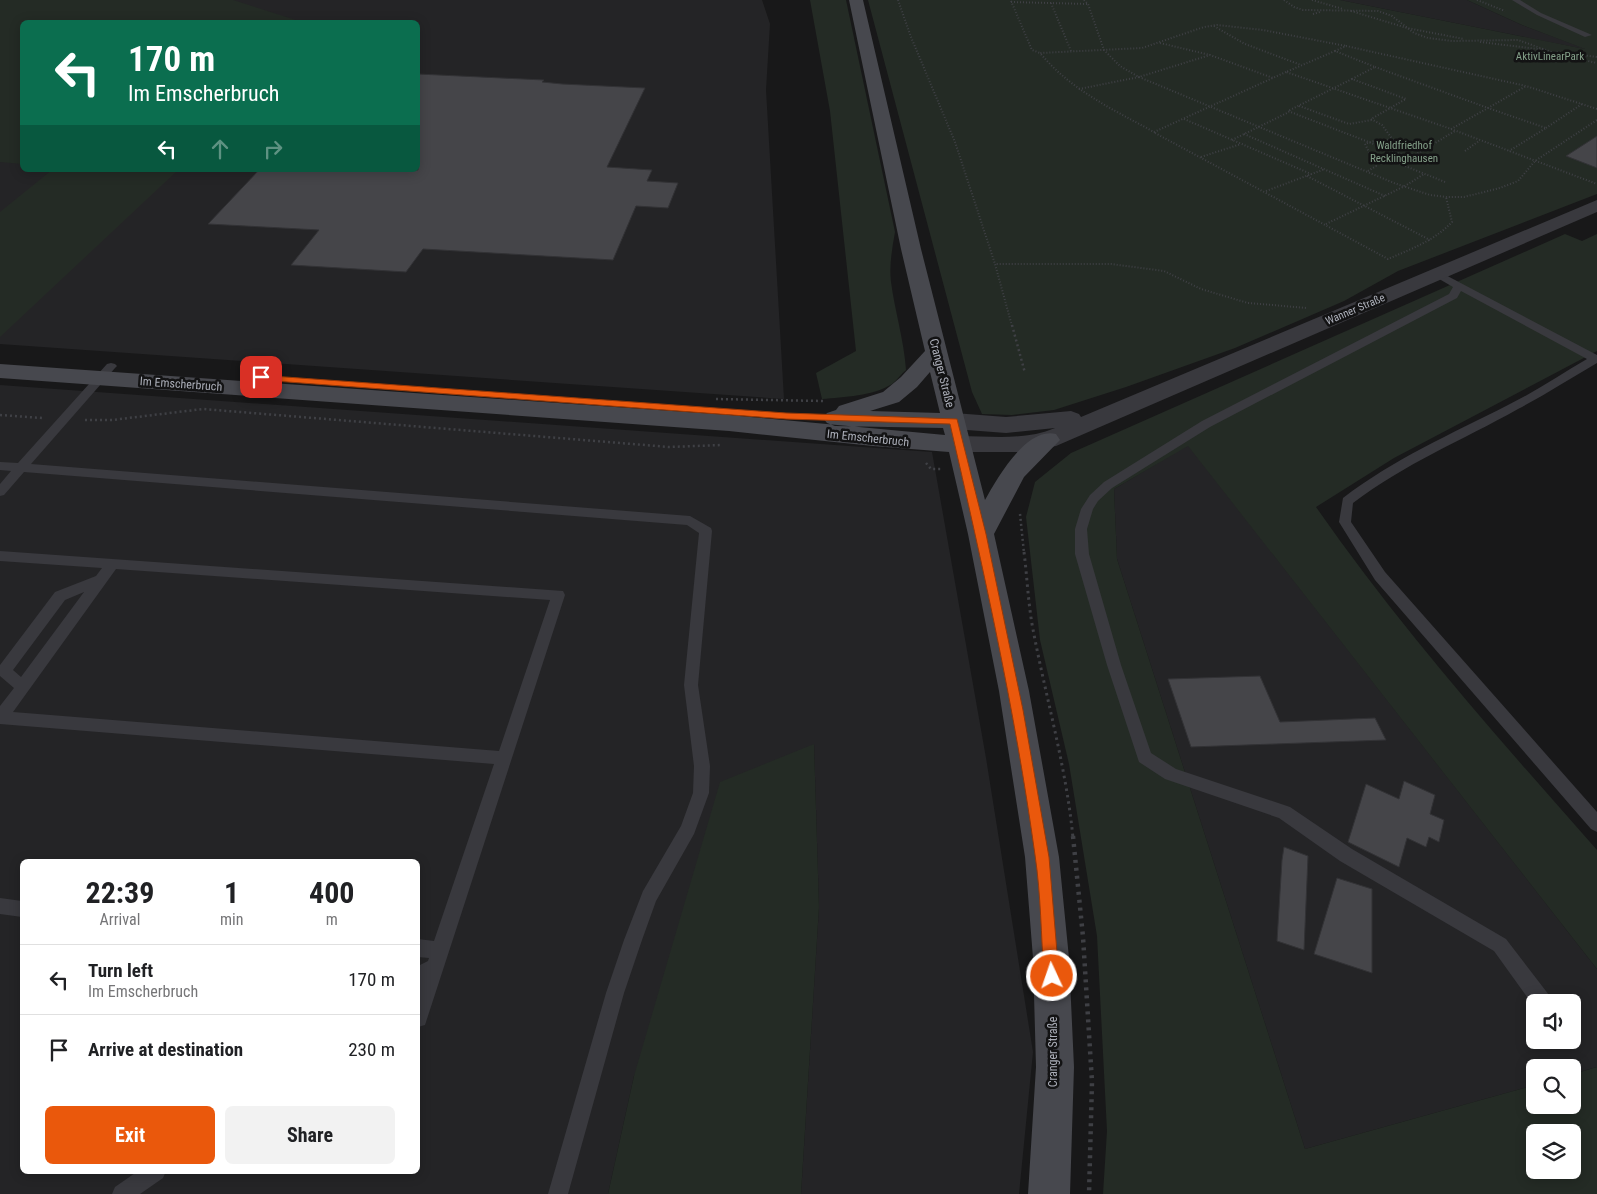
<!DOCTYPE html>
<html lang="en">
<head>
<meta charset="utf-8">
<style>
	:root { --surface:#fff; --page:#f2f2f2; --text:#202124; --muted:#757577; --line:#e0e0e0; --accent:#ea580c }
	body { margin:0; font-family:"Roboto Condensed",sans-serif; background:var(--page); color:var(--text); height:100vh; display:flex; flex-direction:column; font-size:19px; white-space:nowrap }
	* { box-sizing:border-box; margin:0 }
	p { font-size:16px; color:var(--muted) }
	.icon { flex:none; width:28px; height:28px; fill:none; stroke:currentColor; stroke-width:2; stroke-linecap:round; stroke-linejoin:round }
	.map { position:relative; flex:1; overflow:hidden }
	.panel { position:absolute; left:20px; top:859px; width:400px; height:315px; display:flex; flex-direction:column; background:var(--surface); border-radius:8px; box-shadow:0 2px 12px #0003 }
	.panel>* { flex:none }
	.top-card { position:absolute; left:20px; top:20px; width:400px; height:152px; border-radius:8px; box-shadow:0 2px 12px #0003; background:#0b6e4f; color:#fff; overflow:hidden }
	.tools { position:absolute; left:1526px; top:994px; display:grid; gap:10px }
	.tools a { display:grid; place-items:center; width:55px; height:55px; border-radius:8px; background:var(--surface); box-shadow:0 2px 12px #0003; font-size:25px }
	.pin { position:absolute; display:grid; place-items:center; width:42px; height:42px; color:#fff; margin:-21px; border-radius:10px; box-shadow:0 2px 8px #0006 }
	.me { position:absolute; width:55px; margin:-28px; rotate:357deg; stroke-linejoin:round; filter:drop-shadow(0 0 4px #0008) }
	.turn { display:flex; align-items:center; gap:18px; height:105px; padding:0 25px; font-size:22px }
	.turn .icon { width:65px; height:65px; stroke-width:2.5 }
	.turn b { display:block; font-size:35px; line-height:42px }
	.lanes { display:flex; align-items:center; height:48px; padding:0 25px; background:#0003; justify-content:center; gap:25px; direction:ltr }
	.lanes .off { opacity:.35 }
	.eta { display:flex; justify-content:space-evenly; align-items:center; height:85px; text-align:center }
	.eta b { font-size:30px; font-weight:700; line-height:35px }
	.button { display:flex; gap:10px; margin-top:auto; padding:10px 25px }
	.button a { flex:1; height:58px; border-radius:8px; background:var(--accent); color:#fff; font-size:20px; font-weight:700; line-height:58px; text-align:center }
	.button a+a { background:var(--page); color:var(--text) }
	ul { padding:0; list-style:none }
	li { display:flex; align-items:center; gap:15px; height:70px; padding:0 25px; border-top:1px solid var(--line) }
	li div { flex:1 }
	li b { display:block; font-size:19px }
	li em { font-style:normal }
	.map>svg:first-child { display:block }
	.built { fill:#242426; fill-rule:evenodd }
	.green { fill:#242b25; fill-rule:evenodd }
	.building { fill:#454549; stroke:#323235 }
	.lines { fill:none; stroke-linecap:round; stroke-linejoin:round }
	.path-far3 { stroke:#3f4045; stroke-width:2; stroke-dasharray:1 2; stroke-linecap:butt }
	.path-far2 { stroke:#3f4045; stroke-width:2.5; stroke-dasharray:2 3; stroke-linecap:butt }
	.path-far1 { stroke:#3f4045; stroke-width:3; stroke-dasharray:2.5 4; stroke-linecap:butt }
	.path { stroke:#3f4045; stroke-width:4.5; stroke-dasharray:3 5; stroke-linecap:butt }
	.service { fill:#39393e; fill-rule:evenodd }
	.tertiary { fill:#39393e; fill-rule:evenodd }
	.secondary { fill:#47484e; fill-rule:evenodd }
	.route { fill:#ea580c; stroke:#983908 }
	.labels { text-anchor:middle; stroke-width:5; stroke-linejoin:round; paint-order:stroke }
	.far-park-label { font-size:11px; fill:#84a089; stroke:#131314 }
	.far-street-label { font-size:11px; fill:#abaeb8; stroke:#131314 }
	.street-label { font-size:12px; fill:#abaeb8; stroke:#131314 }
</style>
</head>
<body>
<div class="map">
<svg width="1597" height="1194" viewBox="0 0 1597 1194">
	<rect width="100%" height="100%" fill="#181819"/>
	<!-- built -->
	<g class="built">
		<path d="M 0,0 L 762,0 L 770,24 L 766,90 L 784,399 L 0,344 ZM 22,22 L 418,22 L 418,170 L 22,170 Z"/>
		<polygon points="1340,0 1467,0 1522,25 1589,50"/>
		<path d="M 0,385 L 932,452 L 986,758 L 1033,1052 L 1019,1194 L 801,1194 L 819,907 L 814,744 L 634,1076 L 608,1194 L 0,1194 ZM 22,861 L 418,861 L 418,1171 L 22,1171 Z"/>
		<path d="M 1188,445 L 1597,969 L 1597,1067 L 1573,1074 L 1572,1068 L 1535,1068 L 1535,1085 L 1305,1149 L 1117,559 L 1114,489 ZM 1535,1002 L 1572,1002 L 1572,1040 L 1535,1040 Z"/>
	</g>
	<!-- green -->
	<g class="green">
		<polygon points="0,0 233,0 302,22 22,22 22,164 0,162"/>
		<path d="M 810,0 L 846,0 L 895,232 C 892,249 889,266 891,282 C 895,312 904,340 906,370 C 901,374 897,380 892,384 C 873,396 844,397 822,399 L 816,373 L 856,351 L 830,111 Z"/>
		<polygon points="868,0 1340,0 1585,49 1522,25 1467,0 1597,0 1597,194 1398,271 1344,301 1235,348 1126,387 1054,410 1012,415 982,414 972,392"/>
		<polygon points="52,170 178,170 0,337 0,212"/>
		<path d="M 1565,234 L 1582,241 L 1597,234 L 1597,351 L 1394,458 L 1316,507 C 1400,628 1499,739 1597,850 L 1597,969 L 1188,446 L 1114,489 L 1117,559 L 1305,1149 L 1535,1085 L 1535,1105 L 1572,1105 L 1573,1074 L 1597,1067 L 1597,1194 L 1103,1194 L 1107,1131 L 1097,936 L 1069,764 L 1040,640 L 1026,517 L 1035,482 L 1071,453 ZM 1535,1132 L 1572,1132 L 1572,1170 L 1535,1170 Z"/>
		<polygon points="814,744 819,907 801,1194 608,1194 634,1076 720,782"/>
	</g>
	<!-- building -->
	<g class="building">
		<polygon points="418,74 544,80 542,82 562,84 645,88 607,167 652,170 647,181 678,183 668,208 636,206 613,260 423,249 406,272 291,265 319,230 208,224 259,170 418,170"/>
		<polygon points="1597,136 1597,168 1566,156"/>
		<polygon points="1260,676 1280,722 1375,718 1386,740 1191,747 1168,679"/>
		<polygon points="1404,781 1435,795 1430,814 1444,820 1439,842 1429,837 1426,847 1407,838 1399,867 1348,842 1366,784 1399,799"/>
		<polygon points="1284,847 1308,856 1304,950 1277,941 1282,860"/>
		<polygon points="1337,878 1372,889 1372,973 1314,954"/>
	</g>
	<g class="lines">
		<!-- path-far3 -->
		<g class="path-far3">
			<polyline points="898,0 911,37 955,142 995,264"/>
			<polyline points="1084,0 1088,4 1104,50 1120,66 1139,77 1394,183 1430,195 1446,197 1464,197 1500,188 1518,181 1535,161 1597,120"/>
			<polyline points="1284,0 1294,7 1303,10 1378,11 1392,16 1414,33 1428,38 1452,41 1518,40 1560,55 1597,63"/>
			<polyline points="1312,0 1343,9"/>
			<polyline points="1477,0 1505,11"/>
			<polyline points="1011,1 1032,50 1040,53"/>
			<polyline points="1011,2 1087,4"/>
			<polyline points="1051,3 1071,51"/>
			<polyline points="1351,11 1407,28 1464,39"/>
			<polyline points="1313,14 1320,12"/>
			<polyline points="1214,26 1245,44 1301,65"/>
			<polyline points="1480,42 1546,50"/>
			<polyline points="1160,43 1210,55"/>
			<polyline points="1335,51 1346,46 1526,86 1597,109"/>
			<polyline points="1557,52 1597,57"/>
			<polyline points="1375,67 1488,108 1526,86"/>
			<path d="M 1286,72 L 1154,132 C 1112,109 1071,90 1040,53 L 1142,48 L 1204,27 L 1217,25 L 1263,30 L 1346,46"/>
			<polyline points="1352,79 1375,67 1335,51 1286,72 1451,129 1597,184"/>
			<polyline points="1079,89 1139,77 1210,55 1273,78"/>
			<polyline points="1299,106 1349,124 1372,120"/>
			<polyline points="1184,119 1311,174"/>
			<polyline points="1546,128 1582,104"/>
			<polyline points="1451,129 1488,108 1546,128 1509,151"/>
			<path d="M 1155,133 L 1388,259 C 1411,249 1434,241 1452,222 L 1446,197"/>
			<polyline points="1244,134 1385,196"/>
			<polyline points="1232,140 1289,112"/>
			<polyline points="1393,140 1382,125 1371,119 1406,99 1352,79 1288,111 1410,158"/>
			<polyline points="1465,151 1479,141"/>
			<polyline points="1201,157 1241,144"/>
			<path d="M 1368,171 L 1376,166 L 1365,144 C 1386,135 1406,142 1426,148"/>
			<polyline points="1307,176 1430,240"/>
			<polyline points="1445,182 1400,164 1455,131"/>
			<polyline points="1266,191 1325,169"/>
			<polyline points="1326,224 1405,186 1424,174"/>
			<polyline points="1012,326 995,264 1111,264 1164,271 1201,289 1248,303 1307,308"/>
		</g>
		<!-- path-far2 -->
		<g class="path-far2">
			<polyline points="1012,325 1025,373"/>
			<polyline points="716,399 823,401"/>
			<polyline points="0,415 42,418"/>
			<polyline points="85,420 112,420 203,409 669,447 722,445"/>
			<polyline points="926,463 931,469 941,469"/>
			<polyline points="1020,514 1024,553"/>
		</g>
		<!-- path-far1 -->
		<path class="path-far1" d="M 1024,552 C 1027,576 1028,600 1032,624 C 1045,695 1066,765 1073,838"/>
		<!-- path -->
		<polyline class="path" points="1073,836 1083,937 1092,1082 1089,1194"/>
		<!-- service -->
		<g class="service">
			<polygon points="1512,0 1520,0 1541,13 1592,35 1585,37 1537,15"/>
			<path d="M 1438,271 L 1597,355 L 1597,363 C 1571,378 1545,395 1518,409 C 1461,441 1406,463 1353,503 L 1351,522 L 1385,572 L 1597,812 L 1597,832 L 1591,829 L 1375,580 L 1339,522 L 1343,498 C 1394,459 1451,434 1508,405 C 1535,392 1561,374 1587,359 L 1461,291 L 1457,298 L 1210,427 L 1112,488 L 1098,501 L 1093,509 L 1087,529 L 1089,554 L 1121,665 L 1151,753 L 1176,769 L 1290,807 L 1352,849 L 1506,939 L 1549,995 L 1551,1002 L 1535,1002 L 1535,1008 L 1494,951 L 1340,861 L 1279,818 L 1165,779 L 1139,762 L 1107,665 L 1075,554 L 1075,529 L 1081,509 L 1090,495 L 1104,482 L 1202,421 L 1449,294 L 1453,287 L 1434,276 L 1434,272 Z"/>
			<polygon points="111,363 115,364 117,366 115,368 31,464 690,516 711,528 712,531 698,685 710,766 709,793 694,834 656,901 642,940 624,993 568,1194 548,1194 606,993 624,940 643,891 681,826 693,793 694,766 684,685 699,533 687,525 24,472 4,495 0,496 0,484 11,471 0,470 0,462 18,463 107,364"/>
			<path d="M 0,551 L 563,591 L 565,595 L 425,1025 L 418,1027 L 418,992 L 420,983 L 418,984 L 418,966 L 428,961 L 429,958 L 418,957 L 418,939 L 434,941 L 494,764 L 0,724 L 0,706 L 14,688 L 0,676 L 0,665 L 55,592 L 96,576 L 102,568 L 0,561 ZM 116,569 L 550,600 L 499,751 L 13,712 ZM 84,592 L 21,677 L 13,670 L 65,600 Z"/>
			<polygon points="0,898 22,901 22,917 0,914"/>
			<polygon points="138,1171 166,1171 163,1178 140,1194 112,1194 115,1187"/>
		</g>
		<!-- tertiary -->
		<path class="tertiary" d="M 1597,200 L 1597,212 L 1056,446 L 1022,452 L 959,452 L 951,450 L 947,444 L 951,438 L 959,436 C 990,436 1025,441 1055,428 L 1006,433 L 954,429 L 946,426 L 942,421 L 946,416 L 954,413 L 1006,417 L 1071,411 L 1079,414 L 1081,417 Z"/>
		<!-- secondary -->
		<path class="secondary" d="M 849,0 L 863,0 L 921,249 L 985,500 C 997,478 1027,426 1056,434 L 1060,440 L 1024,477 L 994,534 L 1029,691 L 1059,857 L 1069,958 L 1074,1067 L 1070,1194 L 1028,1194 L 1036,1067 L 1033,958 L 1025,857 L 999,691 L 968,534 L 949,452 L 873,446 L 729,431 L 0,378 L 0,364 L 729,415 L 945,435 L 943,428 L 835,426 L 827,423 L 823,418 L 827,413 L 836,410 L 839,406 L 883,392 L 901,377 L 925,351 L 901,249 ZM 930,372 L 940,413 L 870,411 L 899,402 L 917,387 Z"/>
	</g>
	<!-- route -->
	<path class="route" d="M 258,375 L 786,413 L 957,419 L 986,534 L 1023,710 L 1049,857 L 1059,976 L 1057,982 L 1052,984 L 1047,982 L 1044,976 C 1041,936 1041,895 1035,855 C 1015,710 983,567 950,424 L 786,419 L 261,380 L 258,379 Z"/>
	<g class="labels">
		<!-- far-park labels -->
		<g class="far-park-label">
			<text x="1550" y="60">AktivLinearPark</text>
			<text x="1404" y="149">Waldfriedhof<tspan x="1404" dy="13">Recklinghausen</tspan></text>
		</g>
		<!-- far-street labels -->
		<g class="far-street-label">
			<text transform="translate(1355 309) rotate(-23)" y="4">Wanner Straße</text>
		</g>
		<!-- street labels -->
		<g class="street-label">
			<text transform="translate(942 373) rotate(76)" y="4">Cranger Straße</text>
			<text transform="translate(181 384) rotate(4)" y="4">Im Emscherbruch</text>
			<text transform="translate(868 438) rotate(6)" y="4">Im Emscherbruch</text>
			<text transform="translate(1053 1052) rotate(-90)" y="4">Cranger Straße</text>
		</g>
	</g>
</svg>
<div class="tools">
<a><svg class="icon" aria-label="sound" viewBox="0 0 24 24"><path d="M4 9h4l5-4v14l-5-4H4zM17 9q2 3 0 6"/></svg></a>
<a><svg class="icon" aria-label="search" viewBox="0 0 24 24"><circle cx="10" cy="10" r="6"/><path d="M15 15l6 6"/></svg></a>
<a><svg class="icon" aria-label="layers" viewBox="0 0 24 24"><path d="M12 4l9 5-9 5-9-5zM3 14l9 5 9-5"/></svg></a>
</div>
<div class="pin" style="left:261px;top:377px;background:#d93025"><svg class="icon" aria-label="arrive" viewBox="0 0 24 24"><path d="M6 21V4h12l-3 4 3 4H6"/></svg></div>
<svg class="me" style="left:1052px;top:976px" viewBox="-20 -20 40 40"><circle r="17" fill="#ea580c" stroke="#fff" stroke-width="3"/><path d="M0-11L8 9 0 5-8 9z" fill="#fff"/></svg>
<div class="top-card">
<div class="turn"><svg class="icon" aria-label="left" viewBox="0 0 24 24"><path d="M17 20v-9H6M10 6l-5 5 5 5"/></svg><div><b>170 m</b>Im Emscherbruch</div></div>
<div class="lanes"><svg class="icon" aria-label="left" viewBox="0 0 24 24"><path d="M17 20v-9H6M10 6l-5 5 5 5"/></svg><svg class="icon off" aria-label="ahead" viewBox="0 0 24 24"><path d="M12 20V5M6 11l6-6 6 6"/></svg><svg class="icon off" aria-label="right" viewBox="0 0 24 24"><path d="M7 20v-9h11M14 6l5 5-5 5"/></svg></div>
</div>
<section class="panel">
<div class="eta">
<div><b>22:39</b><p>Arrival</p></div>
<div><b>1</b><p>min</p></div>
<div><b>400</b><p>m</p></div>
</div>
<ul>
<li><svg class="icon" aria-label="left" viewBox="0 0 24 24"><path d="M17 20v-9H6M10 6l-5 5 5 5"/></svg><div><b>Turn left</b><p>Im Emscherbruch</p></div><em>170 m</em></li>
<li><svg class="icon" aria-label="arrive" viewBox="0 0 24 24"><path d="M6 21V4h12l-3 4 3 4H6"/></svg><div><b>Arrive at destination</b></div><em>230 m</em></li>
</ul>
<div class="button"><a>Exit</a><a>Share</a></div>
</section>
</div>
</body>
</html>
